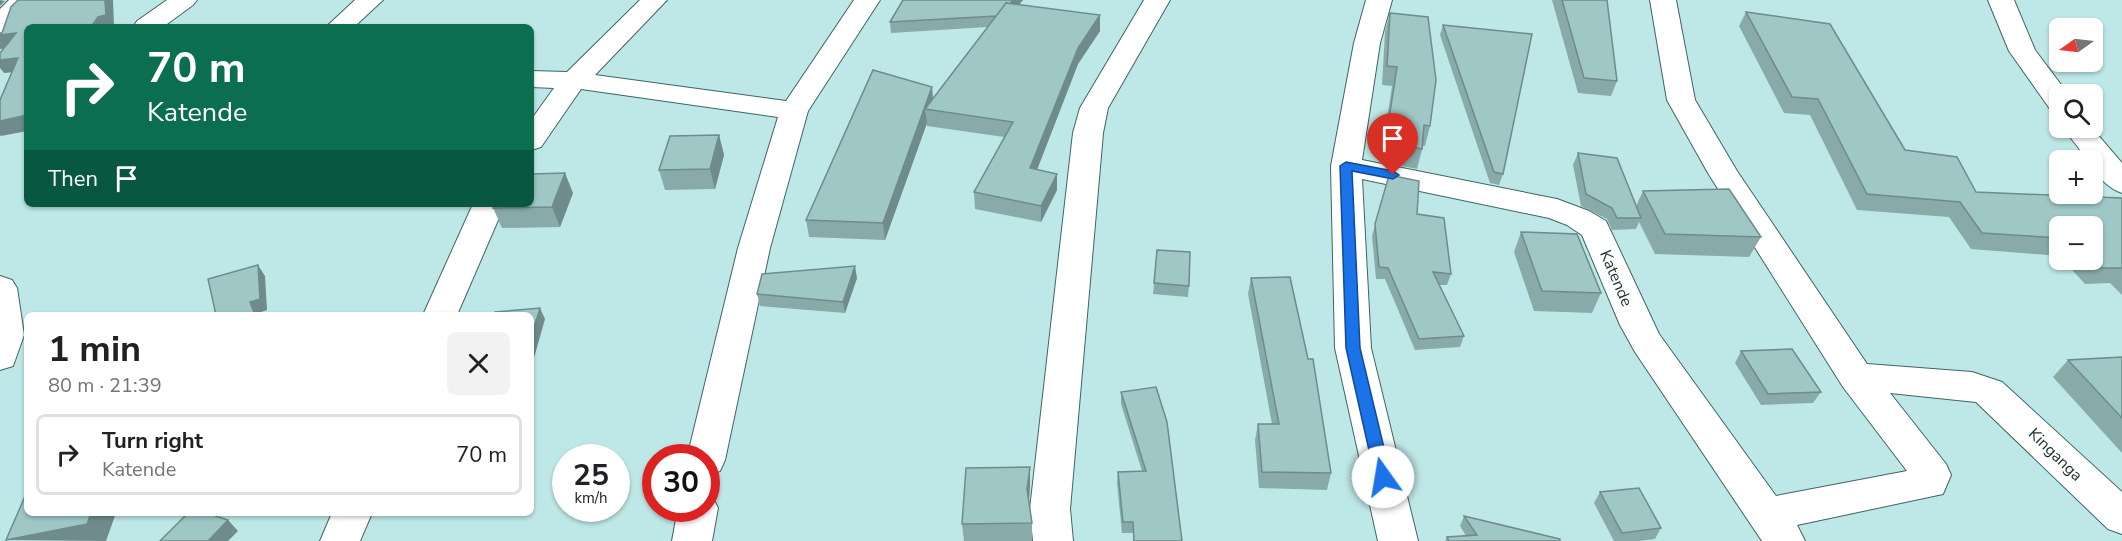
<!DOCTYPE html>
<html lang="en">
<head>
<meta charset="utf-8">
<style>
	:root { --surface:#fff; --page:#f2f2f2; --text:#202124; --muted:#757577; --line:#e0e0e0 }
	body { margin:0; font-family:"Nunito Sans",sans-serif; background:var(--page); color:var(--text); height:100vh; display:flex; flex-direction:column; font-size:22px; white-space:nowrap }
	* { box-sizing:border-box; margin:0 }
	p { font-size:20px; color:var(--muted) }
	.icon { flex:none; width:33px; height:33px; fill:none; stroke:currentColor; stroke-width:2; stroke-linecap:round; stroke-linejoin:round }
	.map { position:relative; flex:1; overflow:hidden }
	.details { position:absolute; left:24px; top:312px; width:510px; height:204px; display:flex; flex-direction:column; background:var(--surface); border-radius:9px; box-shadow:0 2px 4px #0004 }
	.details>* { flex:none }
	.banner { position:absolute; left:24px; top:24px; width:510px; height:183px; border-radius:9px; box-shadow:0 2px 4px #0004; background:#0b6e4f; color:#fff; overflow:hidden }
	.needle { width:39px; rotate:256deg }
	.controls { position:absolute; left:2049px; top:18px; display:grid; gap:12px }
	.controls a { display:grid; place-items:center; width:54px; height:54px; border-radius:9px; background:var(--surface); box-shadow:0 2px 4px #0004; font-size:30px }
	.speed { position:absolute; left:552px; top:444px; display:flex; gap:12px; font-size:30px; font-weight:700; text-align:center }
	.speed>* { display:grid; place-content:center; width:78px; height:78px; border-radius:50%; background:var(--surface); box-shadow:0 2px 4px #0004; line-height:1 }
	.speed small { font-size:15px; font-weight:400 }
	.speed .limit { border:9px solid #d22; background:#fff; color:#111 }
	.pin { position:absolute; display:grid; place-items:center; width:51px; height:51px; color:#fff; margin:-62px -26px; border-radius:50% 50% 50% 0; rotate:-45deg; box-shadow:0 0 6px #0007 }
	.pin .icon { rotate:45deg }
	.me { position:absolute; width:66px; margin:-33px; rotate:347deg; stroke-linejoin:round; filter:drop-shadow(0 0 4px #0008) }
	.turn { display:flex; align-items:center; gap:21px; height:126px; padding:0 24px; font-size:27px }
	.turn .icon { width:78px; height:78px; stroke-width:2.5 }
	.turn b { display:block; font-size:42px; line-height:51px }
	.then { display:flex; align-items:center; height:57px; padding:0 24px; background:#0003; gap:12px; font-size:22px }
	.round { display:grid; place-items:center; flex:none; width:63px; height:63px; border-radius:9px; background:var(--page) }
	.overview { display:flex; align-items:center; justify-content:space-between; height:102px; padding:0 24px }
	h1 { font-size:36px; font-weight:700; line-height:45px }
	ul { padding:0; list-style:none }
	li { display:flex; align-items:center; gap:18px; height:81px; margin:0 12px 9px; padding:0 12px; border:3px solid var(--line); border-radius:9px }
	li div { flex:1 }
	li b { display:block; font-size:22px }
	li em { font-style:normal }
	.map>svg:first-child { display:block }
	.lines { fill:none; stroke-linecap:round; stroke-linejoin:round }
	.minor-casing { stroke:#3e6464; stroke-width:2 }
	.minor { fill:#fff; fill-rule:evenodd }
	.wall { fill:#88abaa }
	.shaded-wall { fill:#6f8b8b }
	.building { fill:#9ec7c6; stroke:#6f8b8b; stroke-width:1.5 }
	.route { fill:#1a73e8; stroke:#114b97; stroke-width:1.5 }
	.labels { text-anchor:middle; stroke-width:4.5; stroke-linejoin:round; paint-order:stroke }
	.street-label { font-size:16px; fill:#1b2c2b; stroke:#fff }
</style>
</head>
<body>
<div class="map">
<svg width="2122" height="541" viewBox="0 0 2122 541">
	<rect width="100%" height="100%" fill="#bee8e7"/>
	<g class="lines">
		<!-- minor casing -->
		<g class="minor-casing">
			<g id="minor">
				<polygon points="9,0 37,0 18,19 9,45 0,47 0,9"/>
				<polygon points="167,0 197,0 193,5 163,27 133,27 137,21"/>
				<polygon points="355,0 383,0 354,27 326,27"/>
				<polygon points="640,0 667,0 595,75 786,101 854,0 880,0 808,111 770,248 725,460 720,471 706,475 706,458 687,458 738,248 778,117 581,89 541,147 531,150 531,120 554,88 531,87 531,71 567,72"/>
				<polygon points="1144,0 1170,0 1108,108 1103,133 1070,509 1073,541 1033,541 1030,509 1073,133 1080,108"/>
				<polygon points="1366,0 1392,0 1380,43 1362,160 1557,199 1589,211 1606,221 1659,334 1776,496 1907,471 1843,387 1708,173 1667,100 1650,0 1676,0 1695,100 1737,171 1867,364 1972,372 2002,382 2122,492 2122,534 2108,529 1976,402 1890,393 1946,464 1951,475 1943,494 1797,525 1805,541 1762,541 1635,352 1620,325 1582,235 1567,225 1549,218 1362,179 1371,348 1418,541 1378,541 1335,348 1331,166 1354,43"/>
				<polygon points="1988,0 2014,0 2035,50 2068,94 2060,94 2060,111 2050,109 2009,51"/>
				<path d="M 2063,128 L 2092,128 L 2122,163 L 2122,193 C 2110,189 2092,174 2092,160 L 2088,160 Z"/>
				<polygon points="473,204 505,204 457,315 423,315"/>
				<polygon points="0,276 12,280 17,288 24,335 13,366 0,370"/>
				<polygon points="706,494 712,496 718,508 712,541 672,541 678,508 706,508"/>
				<polygon points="332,513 372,513 360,541 320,541"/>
			</g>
		</g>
		<!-- minor -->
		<use href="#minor" class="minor"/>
	</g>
	<!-- wall -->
	<g class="wall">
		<polygon points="903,0 1023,0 1019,5 1100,31 1078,64 1037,170 1057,174 1057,190 1041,222 975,209 974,192 1004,137 927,126 927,123 885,240 809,237 806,220 932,87 933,99 988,27 891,33 890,22"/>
		<polygon points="1552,0 1607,0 1617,81 1611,96 1578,93"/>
		<polygon points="1746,12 1905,150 1976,192 2122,198 2122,295 2110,283 2085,284 2063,260 2092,260 2060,226 2060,256 1971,249 1949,217 1857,210 1810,115 1784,113 1739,26"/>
		<polygon points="1390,13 1430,126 1425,146 1423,146 1417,169 1392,164 1397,141 1384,139 1392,86 1382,85 1385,32"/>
		<polygon points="1443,25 1503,174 1499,185 1490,183 1440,35"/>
		<polygon points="719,135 724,155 715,189 665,190 659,170"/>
		<polygon points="1578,153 1636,206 1643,191 1761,237 1749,257 1655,254 1639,222 1636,229 1612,230 1607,219 1581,206 1573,165"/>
		<polygon points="1389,175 1417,214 1451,274 1447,285 1439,285 1464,336 1460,347 1415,350 1385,279 1376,279 1372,236"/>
		<polygon points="573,193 560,227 502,228 493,208"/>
		<polygon points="1521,232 1601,293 1592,313 1534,311 1514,252"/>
		<polygon points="1157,250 1189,286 1188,297 1153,294"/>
		<polygon points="857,278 845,313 760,306 757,294"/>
		<polygon points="1251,278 1331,473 1327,490 1259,488 1255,440 1258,424 1272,424 1248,294"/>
		<polygon points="1741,351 1821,392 1813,403 1761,405 1735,363"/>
		<polygon points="2122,357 2122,453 2053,377 2068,360"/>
		<polygon points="1121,392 1182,541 1133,541 1133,533 1122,533 1117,483 1118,472 1142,471 1121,404"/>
		<polygon points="1030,467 1030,487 1029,501 1032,523 1032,541 964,541 962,524"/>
		<polygon points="1600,492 1661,528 1655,539 1639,541 1614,541 1594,503"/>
		<polygon points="1464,516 1560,541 1445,541 1447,537 1466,536 1460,526"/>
	</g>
	<!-- shaded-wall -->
	<g class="shaded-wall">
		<polygon points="0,0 5,1 0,6"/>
		<polygon points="105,0 113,0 114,27 91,27"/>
		<polygon points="1013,0 1023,0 1000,26 1000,15"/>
		<polygon points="1100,15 1100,31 1078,64 1031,185 1030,168 1078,48"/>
		<polygon points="16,33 25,46 0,49 0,35"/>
		<polygon points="18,58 27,71 4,73 0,68 0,60"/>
		<polygon points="932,87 933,104 925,109 927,123 885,240 883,223"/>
		<polygon points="27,115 27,131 1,136 0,135 0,121"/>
		<polygon points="719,135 724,155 715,189 710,169"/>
		<polygon points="565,173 573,193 560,227 552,207"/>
		<polygon points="1057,174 1057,190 1041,222 1041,206"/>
		<polygon points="258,265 265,276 267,310 258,313 259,315 255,315 250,302"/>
		<polygon points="855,266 857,278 845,313 843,302"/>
		<polygon points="540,308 545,319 534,358 531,352 531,338"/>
		<polygon points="1030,467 1030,487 1028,509 1027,489"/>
		<polygon points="91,513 116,513 106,541 6,540"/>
		<polygon points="228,520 238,531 228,541 208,541"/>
	</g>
	<!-- building -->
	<g class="building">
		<polygon points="18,0 105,0 106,15 98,17 91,27 27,27 27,115 0,121 0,100 18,58 0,60 0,53 16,33 0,35 0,33 2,33 11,7"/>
		<polygon points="903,0 1013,0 1010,4 1006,3 997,16 890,22"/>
		<polygon points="1562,0 1607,0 1617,81 1584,78"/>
		<polygon points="1006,3 1100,15 1078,48 1030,168 1057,174 1041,206 974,192 1013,122 925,109"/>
		<polygon points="1746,12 1830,24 1905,150 1957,157 1976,192 2122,198 2122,268 2099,268 2091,260 2092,260 2092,226 2060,226 2060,238 1982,233 1960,202 1867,194 1818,99 1792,97"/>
		<polygon points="1390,13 1428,17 1436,80 1430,126 1424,125 1422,149 1397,144 1403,122 1389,119 1397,67 1387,66"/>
		<polygon points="1443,25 1532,34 1503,174 1494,172"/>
		<polygon points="873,70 932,87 883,223 806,220"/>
		<polygon points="719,135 710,169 659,170 670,136"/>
		<polygon points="1578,153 1617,158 1641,218 1617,218 1612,208 1586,194"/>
		<polygon points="565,173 552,207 493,208 495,204 531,204 531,174"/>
		<polygon points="1389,175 1419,181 1417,214 1444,218 1451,274 1433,272 1464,336 1419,339 1388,268 1379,267 1375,224"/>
		<polygon points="1729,189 1761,237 1665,234 1643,191"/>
		<polygon points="1521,232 1577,234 1601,293 1542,291"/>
		<polygon points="1157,250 1190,252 1189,286 1154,283"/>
		<polygon points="258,265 260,299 250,302 255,315 216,315 208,279"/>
		<polygon points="855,266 843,302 757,294 762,274"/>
		<polygon points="1290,277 1308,359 1313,359 1331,473 1262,472 1258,424 1279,424 1251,278"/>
		<polygon points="540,308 531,338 531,315 494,315 495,312"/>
		<polygon points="1792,349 1821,392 1768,394 1741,351"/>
		<polygon points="2122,357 2122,418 2068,360"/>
		<polygon points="1156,387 1167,422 1182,541 1134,541 1133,522 1123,522 1118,472 1146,471 1121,392"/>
		<polygon points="1030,467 1027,489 1032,523 962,524 966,468"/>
		<polygon points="1639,488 1661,528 1622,533 1600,492"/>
		<polygon points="26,494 27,494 27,513 91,513 87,524 6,540"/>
		<polygon points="188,513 207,513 228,520 208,541 160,541"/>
		<polygon points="1464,516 1560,539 1560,541 1449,541 1447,537 1477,535"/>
	</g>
	<!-- route -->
	<polygon class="route" points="1346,162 1393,171 1399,175 1393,179 1352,171 1360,348 1391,477 1389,481 1383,483 1377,481 1375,477 1346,348 1340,166"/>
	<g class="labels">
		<!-- street labels -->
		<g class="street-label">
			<text transform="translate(1617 278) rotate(67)" y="6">Katende</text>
			<text transform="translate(2056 454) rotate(44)" y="6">Kinganga</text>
		</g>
	</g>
</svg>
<div class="controls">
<a><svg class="needle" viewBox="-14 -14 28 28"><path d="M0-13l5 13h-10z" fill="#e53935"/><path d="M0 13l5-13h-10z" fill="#757577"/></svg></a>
<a><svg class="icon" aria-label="search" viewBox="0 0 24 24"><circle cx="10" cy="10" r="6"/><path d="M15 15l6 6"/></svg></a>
<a>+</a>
<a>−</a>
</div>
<div class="speed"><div>25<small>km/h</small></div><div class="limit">30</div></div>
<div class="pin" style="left:1393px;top:175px;background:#d93025"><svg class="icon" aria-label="arrive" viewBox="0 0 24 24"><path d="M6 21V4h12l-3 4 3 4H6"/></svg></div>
<svg class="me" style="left:1383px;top:477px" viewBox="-20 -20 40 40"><circle r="19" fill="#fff"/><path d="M0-13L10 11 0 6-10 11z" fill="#1a73e8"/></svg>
<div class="banner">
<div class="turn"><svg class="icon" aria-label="right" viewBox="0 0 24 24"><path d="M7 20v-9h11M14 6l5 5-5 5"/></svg><div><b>70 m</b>Katende</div></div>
<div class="then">Then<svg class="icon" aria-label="arrive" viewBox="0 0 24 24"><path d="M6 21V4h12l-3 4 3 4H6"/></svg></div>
</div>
<section class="details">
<div class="overview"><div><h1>1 min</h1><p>80 m · 21:39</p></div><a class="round"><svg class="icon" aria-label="close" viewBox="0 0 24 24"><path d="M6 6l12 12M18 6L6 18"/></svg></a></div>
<ul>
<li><svg class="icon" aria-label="right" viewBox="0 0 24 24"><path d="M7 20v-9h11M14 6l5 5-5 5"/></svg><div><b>Turn right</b><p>Katende</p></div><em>70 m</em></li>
</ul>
</section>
</div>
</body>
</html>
